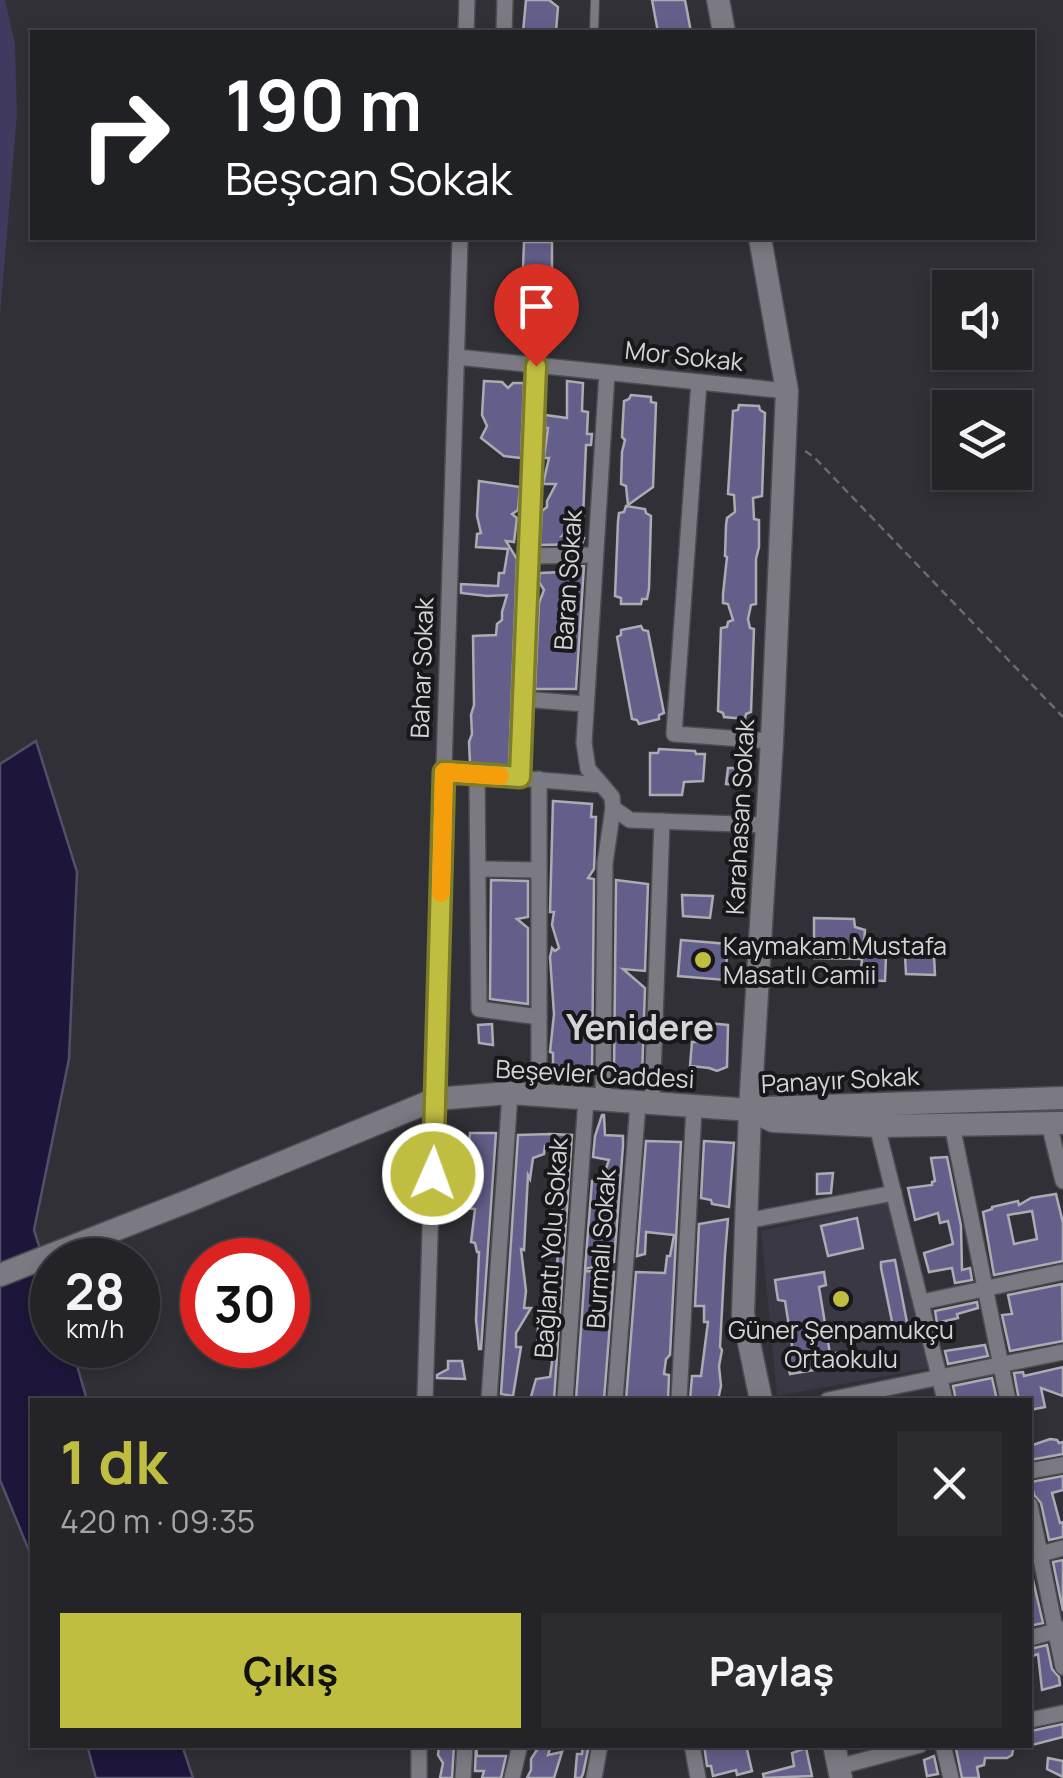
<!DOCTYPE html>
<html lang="tr">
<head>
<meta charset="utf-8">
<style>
	:root { --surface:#242428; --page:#2c2c30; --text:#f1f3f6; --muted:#a3a4a8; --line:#414145; --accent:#bfbe41 }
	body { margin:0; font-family:Manrope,sans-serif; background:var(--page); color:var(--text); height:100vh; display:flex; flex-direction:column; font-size:38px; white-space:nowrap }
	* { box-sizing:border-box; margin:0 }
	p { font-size:32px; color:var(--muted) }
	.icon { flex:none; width:55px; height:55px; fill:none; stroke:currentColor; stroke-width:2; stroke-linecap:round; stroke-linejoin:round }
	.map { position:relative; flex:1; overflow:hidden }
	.panel { position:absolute; left:30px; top:1398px; width:1002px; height:350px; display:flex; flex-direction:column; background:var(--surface); border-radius:0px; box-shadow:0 5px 15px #0003,0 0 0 2px var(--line) }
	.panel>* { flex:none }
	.hud { position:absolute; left:30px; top:30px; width:1005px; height:210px; border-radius:0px; box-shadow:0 5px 15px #0003,0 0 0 2px var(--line); background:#202124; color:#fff; overflow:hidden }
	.controls { position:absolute; left:932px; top:270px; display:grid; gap:20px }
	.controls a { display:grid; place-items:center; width:100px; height:100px; border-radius:0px; background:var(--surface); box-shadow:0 5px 15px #0003,0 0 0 2px var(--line); font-size:50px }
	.speed { position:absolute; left:30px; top:1238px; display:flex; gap:20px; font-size:50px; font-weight:700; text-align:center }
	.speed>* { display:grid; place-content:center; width:130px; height:130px; border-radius:50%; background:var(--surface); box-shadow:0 5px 15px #0003,0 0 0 2px var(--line); line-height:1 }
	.speed small { font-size:25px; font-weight:400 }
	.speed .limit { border:15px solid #d22; background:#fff; color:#111 }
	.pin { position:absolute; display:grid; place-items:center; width:85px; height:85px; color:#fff; margin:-102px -42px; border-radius:50% 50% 50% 0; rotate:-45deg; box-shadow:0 0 10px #0007 }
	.pin .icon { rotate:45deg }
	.me { position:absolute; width:110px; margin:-55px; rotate:2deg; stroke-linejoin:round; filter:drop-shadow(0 0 8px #0008) }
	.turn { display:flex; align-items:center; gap:35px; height:210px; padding:0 30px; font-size:45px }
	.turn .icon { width:130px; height:130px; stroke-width:2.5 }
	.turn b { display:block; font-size:70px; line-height:85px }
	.round { display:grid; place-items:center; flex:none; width:105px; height:105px; border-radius:0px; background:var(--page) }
	.headline { display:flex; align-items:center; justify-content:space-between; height:170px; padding:0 30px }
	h1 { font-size:60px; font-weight:700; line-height:75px; color:var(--accent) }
	.cta { display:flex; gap:20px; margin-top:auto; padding:20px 30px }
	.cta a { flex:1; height:115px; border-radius:0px; background:var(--accent); color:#111; font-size:40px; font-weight:700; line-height:115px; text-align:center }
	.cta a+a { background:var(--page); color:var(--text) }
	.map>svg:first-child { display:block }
	.built { fill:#393844 }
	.green { fill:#3f3a5e }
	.water { fill:#1d163a; stroke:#544f69; stroke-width:2.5 }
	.building { fill:#645f8a; stroke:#ababb3; stroke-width:2.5; fill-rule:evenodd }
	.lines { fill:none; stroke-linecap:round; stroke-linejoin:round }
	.lane-casing { stroke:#4d4d52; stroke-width:10 }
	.street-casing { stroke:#4d4d52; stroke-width:18 }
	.secondary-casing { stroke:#4d4d52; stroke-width:25 }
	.path { stroke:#6a6a6f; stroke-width:2.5; stroke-dasharray:8 5; stroke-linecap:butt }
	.lane { stroke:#7b7a82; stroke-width:8 }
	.street { stroke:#7b7a82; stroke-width:15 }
	.secondary { stroke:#7b7a82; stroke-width:22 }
	.route-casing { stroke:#7c7c2a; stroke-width:25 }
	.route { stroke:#bfbe41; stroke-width:18 }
	.slow { stroke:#f59e0b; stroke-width:18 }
	.poi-dot { fill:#bfbe41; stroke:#18181b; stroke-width:4 }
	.labels { text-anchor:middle; stroke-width:8; stroke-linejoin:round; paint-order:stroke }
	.street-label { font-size:25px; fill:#d4d4d8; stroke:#18181b }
	.poi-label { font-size:25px; fill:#d4d4d8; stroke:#18181b; text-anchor:start }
	.district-label { font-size:35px; font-weight:bold; fill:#d4d4d8; stroke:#18181b }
</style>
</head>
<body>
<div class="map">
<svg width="1063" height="1778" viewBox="0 0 1063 1778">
	<rect width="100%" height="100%" fill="#303036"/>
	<!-- built -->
	<polygon class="built" points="891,1202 931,1368 777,1396 761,1231"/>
	<!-- green -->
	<polygon class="green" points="0,0 5,0 15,44 17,114 0,316"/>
	<!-- water -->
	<g class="water">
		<polygon points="36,741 77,872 69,1059 34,1230 52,1287 52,1345 71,1345 87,1400 32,1400 32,1558 0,1480 0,764"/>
		<polygon points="87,1745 182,1745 193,1778 96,1778"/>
	</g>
	<!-- building -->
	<g class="building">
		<polygon points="526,0 549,0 558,7 556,32 523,32"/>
		<polygon points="652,0 685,0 691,32 658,32"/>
		<polygon points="524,242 552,242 552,313 523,313 522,288 516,286 516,279 517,270 523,269"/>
		<polygon points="484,381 502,382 508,388 513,383 524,383 521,458 504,456 481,438 487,426 482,415"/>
		<polygon points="567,381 583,383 582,411 588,412 587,434 592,434 591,445 586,445 583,518 562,536 584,538 582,544 540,545 542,511 547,507 547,501 556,484 543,484 549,458 544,458 548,428 545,428 545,415 567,418"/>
		<polygon points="631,395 651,397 651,402 656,403 653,487 628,505 626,486 621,484 622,452 625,440 622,437 624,401 629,399"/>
		<polygon points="739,405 759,406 760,410 765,413 762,496 753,498 754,519 759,520 759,547 756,559 756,604 751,605 748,619 750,628 754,629 751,712 746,714 745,719 724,717 723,713 718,711 721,628 727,627 728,622 733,620 728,604 723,603 723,594 727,557 725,556 726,525 727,518 735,512 734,495 728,494 733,411 738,410"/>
		<polygon points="479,481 520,487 518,510 512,514 517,518 514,542 506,541 517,559 509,766 470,763 469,742 472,734 471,715 474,705 473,636 496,635 497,624 502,620 502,612 507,595 487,596 461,593 461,584 498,586 499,573 504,573 508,549 476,547 477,534 481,533 477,516"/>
		<polygon points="626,506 645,509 646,513 651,516 649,589 647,599 642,599 641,604 621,604 621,598 615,596 618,521 619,513 624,512"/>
		<polygon points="584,566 576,689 535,689 539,603 544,590 539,582 540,573 562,572 563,567"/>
		<polygon points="641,626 643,630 648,631 664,713 659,715 659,719 639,724 637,720 632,719 617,637 621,635 621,630"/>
		<polygon points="659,749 695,751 696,754 705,754 703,781 684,782 682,795 650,795 650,753 658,753"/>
		<polygon points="728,768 744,768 743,785 726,784"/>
		<polygon points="553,801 592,804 591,817 596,817 594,869 588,878 594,879 592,1073 553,1066 553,1053 550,1052 554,1014 550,957 552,948 555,951 559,948 552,925 554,912 550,912"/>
		<polygon points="491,880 528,881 528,917 517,919 528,928 528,1004 490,999"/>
		<polygon points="616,880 648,884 645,971 623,969 645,988 642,1077 614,1075"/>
		<polygon points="682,895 713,896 710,918 683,916"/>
		<polygon points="814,918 854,919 855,927 865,930 863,956 886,955 885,981 860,980 862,959 814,958"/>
		<polygon points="681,940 728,944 725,980 678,976"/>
		<polygon points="905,955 934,955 935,975 906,974"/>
		<polygon points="707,1023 728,1025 727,1067 717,1071 709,1068 690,1066 692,1042 705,1042"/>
		<polygon points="492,1024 493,1045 479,1043 478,1025"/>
		<polygon points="602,1115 604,1115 605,1135 623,1136 623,1146 614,1262 585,1269 592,1181 602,1180 609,1160 593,1157 595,1136"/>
		<polygon points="470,1133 496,1133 481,1349 479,1349 476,1320 479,1252 477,1252 475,1243 471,1242 475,1209 455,1207 467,1199 466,1180 472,1175 467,1169 472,1147 469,1146"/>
		<polygon points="551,1134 572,1135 554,1400 530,1400 536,1379 550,1377 552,1362 551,1348 537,1347 539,1308 558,1309 555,1287 566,1165 564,1147 545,1146 544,1154 533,1158 530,1179 528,1175 524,1250 521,1249 526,1291 524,1308 531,1308 516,1333 516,1347 521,1347 513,1396 501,1394 518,1135"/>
		<polygon points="646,1141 681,1142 670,1355 666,1359 664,1374 669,1375 668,1400 626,1400 636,1272 665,1273 667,1256 670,1256 674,1235 646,1232 645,1254 637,1256"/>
		<polygon points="704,1141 734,1143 729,1207 712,1204 711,1200 701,1198"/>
		<polygon points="947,1157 961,1226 962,1270 970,1268 972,1280 955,1283 952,1268 929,1272 924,1253 953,1244 948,1221 940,1223 938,1213 915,1220 908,1188 932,1185 932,1182 935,1181 931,1158"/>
		<polygon points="833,1173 831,1193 817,1194 817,1174"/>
		<path d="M 1056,1194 L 1063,1223 L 1063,1261 L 994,1275 L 983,1212 L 992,1209 L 992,1207 L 1018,1201 L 1019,1205 L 1031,1198 ZM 1032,1211 L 1037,1239 L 1014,1244 L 1008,1215 Z"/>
		<polygon points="857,1218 863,1248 828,1256 821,1226"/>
		<polygon points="728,1219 725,1255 720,1347 722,1350 719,1366 721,1386 718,1400 690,1400 692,1376 701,1376 708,1322 704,1322 704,1306 695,1306 699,1224"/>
		<polygon points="895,1260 909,1333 895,1336 881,1268 881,1262"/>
		<polygon points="585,1271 614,1272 604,1400 576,1400"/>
		<polygon points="824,1272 826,1285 819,1287 830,1354 836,1353 838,1366 790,1374 786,1354 793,1352 785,1301 778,1300 775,1280"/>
		<polygon points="1062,1284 1063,1341 1010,1351 1002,1315 1012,1314 1008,1295"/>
		<polygon points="977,1302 978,1308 957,1314 958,1318 937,1323 935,1311"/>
		<polygon points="985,1345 988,1356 948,1364 945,1351"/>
		<polygon points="448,1361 462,1361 465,1379 437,1378 437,1375 448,1369"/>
		<polygon points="1063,1367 1063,1396 1041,1388 1045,1407 1030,1410 1030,1398 1019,1400 1014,1373 1023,1372 1024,1376"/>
		<polygon points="992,1378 997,1400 956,1400 953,1386"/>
		<polygon points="1050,1439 1057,1440 1059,1443 1063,1442 1063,1454 1030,1460 1030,1446"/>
		<polygon points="1063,1476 1063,1490 1052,1493 1060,1523 1063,1522 1063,1537 1049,1540 1041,1503 1034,1495 1031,1482"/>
		<polygon points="1063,1560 1063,1611 1053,1562"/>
		<polygon points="1030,1567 1043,1623 1030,1626"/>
		<polygon points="1047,1645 1052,1669 1059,1677 1060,1685 1042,1690 1038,1654 1030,1657 1030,1649"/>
		<polygon points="1063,1724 1063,1737 1032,1745 1031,1731"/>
		<polygon points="439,1745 454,1745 452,1778 440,1778 443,1763 438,1755"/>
		<polygon points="476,1745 477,1756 506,1756 501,1778 482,1778 484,1771 475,1771"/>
		<polygon points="540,1745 551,1745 548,1755 562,1752 554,1778 527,1778 531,1770 531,1759"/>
		<polygon points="583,1745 589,1745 583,1774 581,1778 575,1778 577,1754 582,1754"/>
		<polygon points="704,1745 746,1745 752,1771 737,1775 736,1770 713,1776 711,1766 707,1766"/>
		<polygon points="969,1745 1014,1745 1012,1755 1007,1758 985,1758 984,1765 977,1767 979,1778 962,1778 956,1749"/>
		<polygon points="806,1748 812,1776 764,1778 763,1774 794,1766 792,1753"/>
		<polygon points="934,1756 938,1774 927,1776 924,1760"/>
		<polygon points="1048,1758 1063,1761 1063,1777 1047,1769"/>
	</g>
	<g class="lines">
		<!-- lane casing -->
		<g class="lane-casing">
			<polyline id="lane" points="594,32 595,0"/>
		</g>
		<!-- street casing -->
		<g class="street-casing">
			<g id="street">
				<polyline points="466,32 467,0"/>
				<polyline points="504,32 505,0"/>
				<polyline points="457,357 787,391"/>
				<polyline points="699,382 674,734 772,741"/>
				<polyline points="529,556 595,555"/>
				<polyline points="523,699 585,704"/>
				<polyline points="444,772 602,785 612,797 613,808 630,820 767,825"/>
				<polyline points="477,774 479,1009 539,1017"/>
				<polyline points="520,777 536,366"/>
				<polyline points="539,779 539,1095"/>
				<polyline points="602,785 588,769 584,743 607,373"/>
				<polyline points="478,869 539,870"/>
				<polyline points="603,1100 605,863 613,808"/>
				<polyline points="652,1104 662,821"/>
				<polyline points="1049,1124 1063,1181"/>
				<polyline points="952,1125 1008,1400"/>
				<polyline points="877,1126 945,1400"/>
				<polyline points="746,1221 894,1193"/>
				<polyline points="922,1302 1063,1272"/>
				<polyline points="425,1400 460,238"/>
				<polyline points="489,1400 510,1093"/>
				<polyline points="565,1400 586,1099"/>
				<polyline points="615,1400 638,1103"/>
				<polyline points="679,1400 694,1107"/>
				<polyline points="828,1400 1063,1352"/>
				<polyline points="1030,1471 1063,1465"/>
				<polyline points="1030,1505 1063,1667"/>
				<polyline points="1033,1556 1063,1548"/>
				<polyline points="1030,1638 1063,1629"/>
				<polyline points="1030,1720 1063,1713"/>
				<polyline points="692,1745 698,1778"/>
				<polyline points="943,1745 951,1778"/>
				<polyline points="838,1767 920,1745"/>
				<polyline points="419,1778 419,1745"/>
				<polyline points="463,1778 465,1745"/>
				<polyline points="512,1778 520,1745"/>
				<polyline points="594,1778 600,1745"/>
			</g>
		</g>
		<!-- secondary casing -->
		<g class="secondary-casing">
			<g id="secondary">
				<polyline points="718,0 724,32"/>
				<polyline points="760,238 787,391 772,741 750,1110 743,1314 761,1400"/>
				<polyline points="1063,1098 764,1108 750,1110 773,1121 877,1126 1063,1123"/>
				<polyline points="0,1275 191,1200 436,1099 510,1093 750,1110"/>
				<polyline points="834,1745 841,1778"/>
			</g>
		</g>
		<!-- path -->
		<polyline class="path" points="805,451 814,457 1063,717"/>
		<!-- lane -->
		<use href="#lane" class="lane"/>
		<!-- street -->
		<use href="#street" class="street"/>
		<!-- secondary -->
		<use href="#secondary" class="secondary"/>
	</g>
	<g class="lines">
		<!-- route casing -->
		<g class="route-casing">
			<polyline id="route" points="433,1174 444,772 520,777 536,366"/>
		</g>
		<!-- route -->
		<use href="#route" class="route"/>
		<!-- slow -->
		<polyline class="slow" points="441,893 444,772 500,776"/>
	</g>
	<!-- markers -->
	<g class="poi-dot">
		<circle cx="703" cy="960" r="10"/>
		<circle cx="841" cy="1299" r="10"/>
	</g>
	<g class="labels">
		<!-- street labels -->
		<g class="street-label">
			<text transform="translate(684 356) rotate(6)" y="9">Mor Sokak</text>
			<text transform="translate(568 580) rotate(-86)" y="9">Baran Sokak</text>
			<text transform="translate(422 668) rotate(-88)" y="9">Bahar Sokak</text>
			<text transform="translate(740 817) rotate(-87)" y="9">Karahasan Sokak</text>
			<text transform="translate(595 1074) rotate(3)" y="9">Beşevler Caddesi</text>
			<text transform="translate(840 1080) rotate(-3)" y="9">Panayır Sokak</text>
			<text transform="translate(551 1248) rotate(-86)" y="9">Bağlantı Yolu Sokak</text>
			<text transform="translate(601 1249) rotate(-86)" y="9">Burmalı Sokak</text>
		</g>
		<!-- poi labels -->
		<g class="poi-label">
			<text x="723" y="955">Kaymakam Mustafa<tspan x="723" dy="29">Masatlı Camii</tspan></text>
			<text x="841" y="1339" text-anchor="middle">Güner Şenpamukçu<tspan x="841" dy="29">Ortaokulu</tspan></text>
		</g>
		<!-- district labels -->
		<g class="district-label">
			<text x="640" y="1040">Yenidere</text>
		</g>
	</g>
</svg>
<div class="controls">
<a><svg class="icon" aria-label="sound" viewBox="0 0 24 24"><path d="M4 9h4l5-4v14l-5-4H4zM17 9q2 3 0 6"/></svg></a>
<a><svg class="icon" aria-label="layers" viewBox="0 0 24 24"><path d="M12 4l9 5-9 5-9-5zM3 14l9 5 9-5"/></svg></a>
</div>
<div class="speed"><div>28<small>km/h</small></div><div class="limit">30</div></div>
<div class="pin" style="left:536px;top:366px;background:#d93025"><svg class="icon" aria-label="arrive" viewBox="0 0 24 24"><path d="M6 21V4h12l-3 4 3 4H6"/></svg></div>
<svg class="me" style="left:433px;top:1174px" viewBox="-20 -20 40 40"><circle r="17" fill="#bfbe41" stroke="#fff" stroke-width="3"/><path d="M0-11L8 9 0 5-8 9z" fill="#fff"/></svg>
<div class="hud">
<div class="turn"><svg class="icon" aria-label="right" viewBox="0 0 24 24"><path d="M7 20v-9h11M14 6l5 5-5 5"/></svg><div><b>190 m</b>Beşcan Sokak</div></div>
</div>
<section class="panel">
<div class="headline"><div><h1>1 dk</h1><p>420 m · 09:35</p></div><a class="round"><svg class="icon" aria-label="close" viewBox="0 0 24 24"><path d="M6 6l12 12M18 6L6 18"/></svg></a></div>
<div class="cta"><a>Çıkış</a><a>Paylaş</a></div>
</section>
</div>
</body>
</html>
